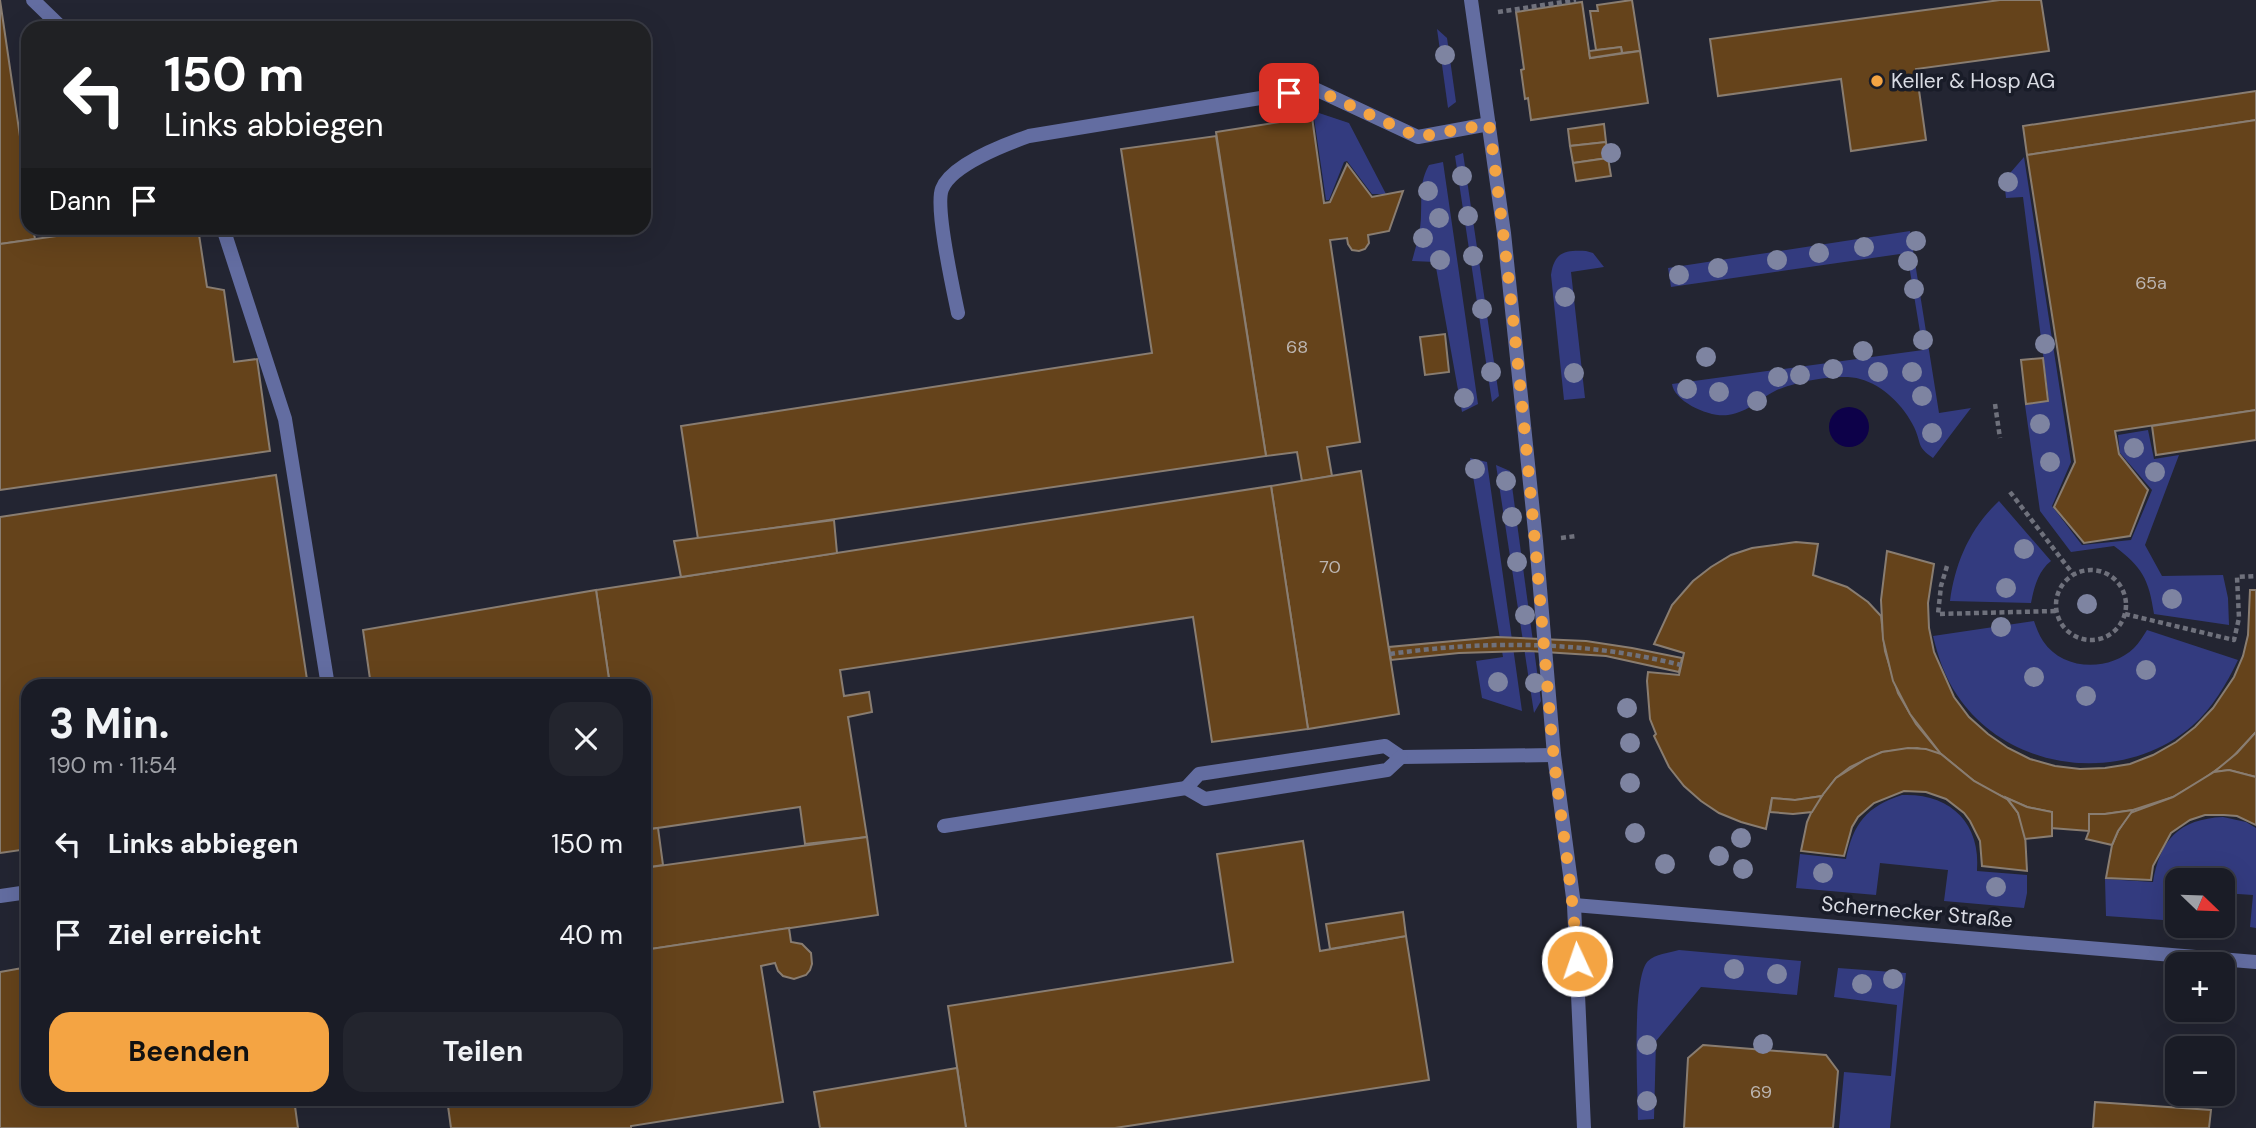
<!DOCTYPE html>
<html lang="de">
<head>
<meta charset="utf-8">
<style>
	:root { --surface:#1a1c26; --page:#23252e; --text:#f1f3f6; --muted:#9fa1a7; --line:#383a43; --accent:#f4a443 }
	body { margin:0; font-family:"DM Sans",sans-serif; background:var(--page); color:var(--text); height:100vh; display:flex; flex-direction:column; font-size:26px; white-space:nowrap }
	* { box-sizing:border-box; margin:0 }
	p { font-size:23px; color:var(--muted) }
	.icon { flex:none; width:38px; height:38px; fill:none; stroke:currentColor; stroke-width:2; stroke-linecap:round; stroke-linejoin:round }
	.map { position:relative; flex:1; overflow:hidden }
	.details { position:absolute; left:21px; top:679px; width:630px; height:427px; display:flex; flex-direction:column; background:var(--surface); border-radius:21px; box-shadow:0 7px 28px #0002,0 0 0 2px var(--line) }
	.details>* { flex:none }
	.banner { position:absolute; left:21px; top:21px; width:630px; height:214px; border-radius:21px; box-shadow:0 7px 28px #0002,0 0 0 2px var(--line); background:#202124; color:#fff; overflow:hidden }
	.needle { width:46px; rotate:113deg }
	.buttons { position:absolute; left:2165px; top:868px; display:grid; gap:14px }
	.buttons a { display:grid; place-items:center; width:70px; height:70px; border-radius:14px; background:var(--surface); box-shadow:0 7px 28px #0002,0 0 0 2px var(--line); font-size:35px }
	.pin { position:absolute; display:grid; place-items:center; width:60px; height:60px; color:#fff; margin:-30px; border-radius:14px; box-shadow:0 4px 10px #0006 }
	.me { position:absolute; width:77px; margin:-38px; rotate:357deg; stroke-linejoin:round; filter:drop-shadow(0 0 5px #0008) }
	.turn { display:flex; align-items:center; gap:24px; height:147px; padding:0 28px; font-size:32px }
	.turn .icon { width:91px; height:91px; stroke-width:2.5 }
	.turn b { display:block; font-size:49px; line-height:60px }
	.then { display:flex; align-items:center; height:66px; padding:0 28px; background:#0003; gap:14px; font-size:26px }
	.round { display:grid; place-items:center; flex:none; width:74px; height:74px; border-radius:21px; background:var(--page) }
	.head { display:flex; align-items:center; justify-content:space-between; height:119px; padding:0 28px }
	h1 { font-size:42px; font-weight:700; line-height:52px }
	.cta { display:flex; gap:14px; margin-top:auto; padding:14px 28px }
	.cta a { flex:1; height:80px; border-radius:21px; background:var(--accent); color:#111; font-size:28px; font-weight:700; line-height:80px; text-align:center }
	.cta a+a { background:var(--page); color:var(--text) }
	ul { padding:0; list-style:none }
	li { display:flex; align-items:center; gap:21px; height:91px; padding:0 28px }
	li div { flex:1 }
	li b { display:block; font-size:26px }
	li em { font-style:normal }
	.map>svg:first-child { display:block }
	.green { fill:#333b7f }
	.water { fill:#0d0149 }
	.building { fill:#65431b; stroke:#897d71; stroke-width:2 }
	.lines { fill:none; stroke-linecap:round; stroke-linejoin:round }
	.path { stroke:#6f717c; stroke-width:4.5; stroke-dasharray:5 3.5; stroke-linecap:butt }
	.lane { stroke:#636da1; stroke-width:14 }
	.street { stroke:#636da1; stroke-width:14 }
	.path-bridge { stroke:#6f717c; stroke-width:4.5; stroke-dasharray:5 3.5; stroke-linecap:butt }
	.tree { fill:#7e84a1 }
	.route { stroke:#f4a443; stroke-width:12; stroke-dasharray:0 21.6 }
	.poi-dot { fill:#f4a443; stroke:#191c28; stroke-width:2.5 }
	.labels { text-anchor:middle; stroke-width:7; stroke-linejoin:round; paint-order:stroke }
	.number-label { font-size:18px; fill:#bcb5b1 }
	.poi-label { font-size:21px; fill:#d9dbe3; stroke:#191c28; text-anchor:start }
	.street-label { font-size:21px; fill:#d9dbe3; stroke:#191c28 }
</style>
</head>
<body>
<div class="map">
<svg width="2256" height="1128" viewBox="0 0 2256 1128">
	<rect width="100%" height="100%" fill="#232532"/>
	<!-- green -->
	<g class="green">
		<polygon points="1437,29 1447,38 1456,102 1448,108"/>
		<polygon points="1313,111 1349,123 1386,194 1372,194 1347,161 1344,162 1329,200 1326,200"/>
		<polygon points="1463,153 1499,396 1492,402 1455,156"/>
		<path d="M 2024,157 L 2071,462 L 2052,506 L 2082,545 L 2131,540 L 2152,490 L 2120,453 L 2118,435 L 2148,430 L 2154,459 L 2179,455 L 2145,545 L 2162,576 L 2223,575 L 2228,598 L 2229,625 L 2154,614 C 2149,579 2142,567 2114,546 L 2071,552 L 2040,511 L 2025,405 L 2049,401 L 2023,197 L 2006,198 L 2004,180 Z"/>
		<path d="M 1443,162 L 1478,404 L 1462,412 L 1435,262 L 1412,261 C 1416,246 1421,231 1421,215 C 1422,196 1419,183 1429,165 Z"/>
		<path d="M 1910,231 L 1939,413 L 1971,408 L 1933,458 C 1916,446 1922,444 1914,427 C 1904,406 1883,385 1860,379 C 1840,373 1794,382 1775,391 C 1757,400 1751,411 1728,415 C 1711,418 1674,402 1672,384 L 1923,350 L 1907,253 L 1671,287 L 1668,268 Z"/>
		<path d="M 1586,251 L 1593,253 L 1604,267 L 1571,272 L 1585,398 L 1564,400 L 1551,275 C 1554,252 1565,250 1586,251 Z"/>
		<polygon points="1470,458 1487,462 1522,711 1482,698 1476,661 1503,657"/>
		<polygon points="1496,465 1510,471 1541,701 1534,713"/>
		<path d="M 1999,501 L 2051,561 C 2038,571 2034,588 2031,603 L 1950,601 C 1955,563 1970,528 1999,501 Z"/>
		<path d="M 2034,621 C 2036,627 2039,635 2043,641 C 2063,671 2109,672 2134,648 C 2139,643 2143,636 2147,630 L 2238,660 C 2227,683 2212,709 2192,726 C 2123,786 2008,772 1957,695 C 1945,677 1938,657 1933,636 Z"/>
		<path d="M 1902,795 C 1950,793 1981,823 1977,871 L 2027,875 L 2027,893 L 2024,908 L 1944,901 L 1948,870 L 1880,863 L 1876,895 L 1796,888 L 1800,854 L 1846,859 C 1853,824 1867,806 1902,795 Z"/>
		<path d="M 2223,817 L 2246,822 L 2256,828 L 2256,928 L 2250,927 L 2253,895 L 2223,893 L 2222,880 L 2177,880 L 2177,921 L 2106,916 L 2105,879 L 2153,882 C 2160,840 2179,819 2223,817 Z"/>
		<path d="M 1679,950 L 1801,961 L 1797,995 L 1701,987 L 1656,1041 L 1654,1119 L 1638,1120 C 1638,1091 1631,978 1648,961 C 1655,954 1669,953 1679,950 Z"/>
		<polygon points="1838,968 1906,973 1890,1128 1839,1128 1844,1072 1891,1076 1897,1005 1834,997"/>
	</g>
	<!-- water -->
	<circle class="water" cx="1849" cy="427" r="20"/>
	<!-- building -->
	<g class="building">
		<polygon points="0,0 28,191 28,228 33,228 35,239 0,244"/>
		<polygon points="1632,0 1640,51 1622,53 1621,47 1596,50 1590,11 1598,11 1597,5"/>
		<polygon points="2000,0 2041,0 2049,51 1916,69 1926,140 1851,151 1841,79 1718,96 1710,39"/>
		<polygon points="1582,2 1590,58 1640,51 1648,103 1531,120 1528,98 1525,99 1521,70 1524,69 1516,12"/>
		<polygon points="1621,47 1622,53 1590,58 1589,51"/>
		<polygon points="2256,91 2256,120 2027,155 2023,126"/>
		<polygon points="1312,117 1324,203 1330,202 1347,164 1372,197 1403,191 1389,231 1368,235 1369,243 1365,249 1359,251 1352,250 1348,244 1347,238 1330,240 1360,442 1327,447 1332,476 1302,481 1297,452 1266,456 1216,132"/>
		<polygon points="2256,120 2256,410 2115,431 2119,454 2148,490 2130,536 2084,543 2054,507 2075,462 2027,155"/>
		<polygon points="1604,124 1606,142 1570,146 1568,129"/>
		<polygon points="1216,136 1266,456 698,539 681,426 1152,353 1121,149"/>
		<polygon points="1606,142 1608,158 1573,163 1570,146"/>
		<polygon points="1608,158 1611,176 1576,181 1573,163"/>
		<polygon points="113,228 198,228 207,287 224,290 234,362 257,359 270,451 0,490 0,244"/>
		<polygon points="1445,334 1449,372 1425,375 1420,337"/>
		<polygon points="2043,358 2048,401 2026,404 2021,360"/>
		<polygon points="2256,410 2256,440 2156,455 2152,426"/>
		<polygon points="1361,471 1399,714 1308,729 1271,486"/>
		<polygon points="276,475 308,686 28,686 28,849 0,853 0,517"/>
		<polygon points="1271,486 1308,729 1212,742 1193,617 840,670 844,696 869,692 872,712 848,717 867,837 805,844 800,807 644,830 644,686 610,686 596,590"/>
		<polygon points="834,520 837,553 681,577 674,541"/>
		<polygon points="1796,542 1818,544 1813,575 1847,587 1868,602 1881,616 1885,651 1898,693 1916,724 1941,754 1917,748 1882,752 1850,767 1836,778 1822,796 1795,800 1772,798 1766,829 1741,822 1719,813 1701,801 1684,786 1669,767 1654,736 1656,734 1650,719 1647,681 1648,672 1679,675 1684,653 1654,644 1672,605 1693,581 1711,567 1731,555 1752,548"/>
		<polygon points="1887,551 1934,564 1928,603 1929,628 1934,652 1954,697 1969,717 1988,734 2008,748 2030,759 2055,766 2080,769 2105,768 2130,764 2153,755 2176,742 2195,727 2213,708 2234,677 2243,656 2248,635 2250,590 2256,590 2256,732 2229,761 2199,782 2173,797 2133,810 2105,814 2089,814 2089,831 2051,828 2052,812 2027,807 1994,793 1974,781 1941,754 1910,714 1893,681 1883,639 1881,600"/>
		<polygon points="596,590 610,686 371,686 363,630"/>
		<polygon points="1497,637 1586,641 1632,648 1682,658 1679,672 1606,656 1529,651 1459,653 1391,660 1389,647"/>
		<polygon points="2256,732 2256,777 2229,770 2214,772 2237,753"/>
		<polygon points="1908,748 1926,749 1941,754 1974,781 2007,799 2018,813 2025,833 2027,871 1982,866 1980,841 1970,821 1964,813 1946,799 1926,792 1904,791 1874,803 1858,817 1852,827 1844,856 1801,851 1807,822 1814,806 1836,778 1866,759 1882,752"/>
		<polygon points="2229,770 2256,777 2256,825 2237,816 2224,815 2205,815 2190,820 2171,833 2153,866 2151,880 2106,878 2112,845 2118,831 2130,813 2173,797 2214,772"/>
		<polygon points="1822,796 1812,812 1793,814 1770,812 1772,798 1795,800"/>
		<polygon points="2007,798 2027,807 2052,812 2052,836 2025,839 2018,813"/>
		<polygon points="2133,810 2118,831 2112,845 2086,839 2089,831 2089,814 2105,814"/>
		<polygon points="658,828 663,865 644,868 644,830"/>
		<polygon points="867,837 878,915 644,950 644,868"/>
		<polygon points="1303,841 1320,951 1406,936 1429,1080 1115,1128 966,1128 948,1006 1233,962 1217,854"/>
		<polygon points="1403,912 1406,936 1330,949 1326,924"/>
		<polygon points="789,928 791,942 802,944 811,953 812,964 810,970 806,975 794,979 783,976 778,971 775,963 761,966 783,1102 631,1126 631,1128 451,1128 447,1099 644,1099 644,950"/>
		<polygon points="28,967 28,1099 294,1099 298,1128 0,1128 0,972"/>
		<polygon points="1703,1045 1826,1055 1838,1071 1833,1128 1684,1128 1688,1058"/>
		<polygon points="957,1068 966,1128 820,1128 814,1092"/>
		<polygon points="2095,1102 2211,1110 2209,1128 2093,1128"/>
	</g>
	<g class="lines">
		<!-- path -->
		<g class="path">
			<polyline points="1498,12 1576,0"/>
			<polyline points="1995,404 2000,438"/>
			<polyline points="2010,492 2073,574"/>
			<polyline points="1561,538 1576,536"/>
			<polyline points="1947,566 1941,586 1938,614 2056,611"/>
			<circle cx="2091" cy="605" r="35"/>
			<polyline points="2125,614 2234,640 2239,618 2237,577 2256,576"/>
		</g>
		<!-- lane -->
		<g class="lane">
			<polyline points="33,0 62,28"/>
			<polyline points="223,228 285,419 328,686"/>
			<path d="M 958,313 C 953,289 935,207 942,189 C 951,165 1006,144 1029,136 L 1315,89 L 1418,137 L 1489,124"/>
			<polyline points="1186,788 1199,774 1385,746 1401,757 1554,755"/>
			<polyline points="944,826 1186,788 1205,799 1387,770 1401,757"/>
			<polyline points="0,896 28,892"/>
		</g>
		<!-- street -->
		<g class="street">
			<polyline points="1471,0 1504,233 1536,541 1554,755 1574,905 1584,1128"/>
			<polyline points="1574,905 2256,962"/>
		</g>
		<!-- path-bridge -->
		<path class="path-bridge" d="M 1390,654 C 1487,640 1586,641 1681,665"/>
	</g>
	<!-- trees -->
	<g class="tree">
		<circle cx="1445" cy="55" r="10"/>
		<circle cx="1611" cy="153" r="10"/>
		<circle cx="1462" cy="176" r="10"/>
		<circle cx="2008" cy="182" r="10"/>
		<circle cx="1428" cy="191" r="10"/>
		<circle cx="1468" cy="216" r="10"/>
		<circle cx="1439" cy="218" r="10"/>
		<circle cx="1423" cy="238" r="10"/>
		<circle cx="1916" cy="241" r="10"/>
		<circle cx="1864" cy="247" r="10"/>
		<circle cx="1819" cy="253" r="10"/>
		<circle cx="1473" cy="256" r="10"/>
		<circle cx="1440" cy="260" r="10"/>
		<circle cx="1777" cy="260" r="10"/>
		<circle cx="1908" cy="261" r="10"/>
		<circle cx="1718" cy="268" r="10"/>
		<circle cx="1679" cy="275" r="10"/>
		<circle cx="1914" cy="289" r="10"/>
		<circle cx="1565" cy="297" r="10"/>
		<circle cx="1482" cy="309" r="10"/>
		<circle cx="1923" cy="340" r="10"/>
		<circle cx="2045" cy="344" r="10"/>
		<circle cx="1863" cy="351" r="10"/>
		<circle cx="1706" cy="357" r="10"/>
		<circle cx="1833" cy="369" r="10"/>
		<circle cx="1491" cy="372" r="10"/>
		<circle cx="1878" cy="372" r="10"/>
		<circle cx="1912" cy="372" r="10"/>
		<circle cx="1574" cy="373" r="10"/>
		<circle cx="1800" cy="375" r="10"/>
		<circle cx="1778" cy="377" r="10"/>
		<circle cx="1687" cy="389" r="10"/>
		<circle cx="1719" cy="392" r="10"/>
		<circle cx="1922" cy="396" r="10"/>
		<circle cx="1464" cy="398" r="10"/>
		<circle cx="1757" cy="401" r="10"/>
		<circle cx="2040" cy="424" r="10"/>
		<circle cx="1932" cy="433" r="10"/>
		<circle cx="2134" cy="448" r="10"/>
		<circle cx="2050" cy="462" r="10"/>
		<circle cx="1475" cy="469" r="10"/>
		<circle cx="2155" cy="472" r="10"/>
		<circle cx="1506" cy="481" r="10"/>
		<circle cx="1512" cy="517" r="10"/>
		<circle cx="2024" cy="549" r="10"/>
		<circle cx="1517" cy="562" r="10"/>
		<circle cx="2006" cy="588" r="10"/>
		<circle cx="2172" cy="599" r="10"/>
		<circle cx="2087" cy="604" r="10"/>
		<circle cx="1525" cy="615" r="10"/>
		<circle cx="2001" cy="627" r="10"/>
		<circle cx="2146" cy="670" r="10"/>
		<circle cx="2034" cy="677" r="10"/>
		<circle cx="1498" cy="682" r="10"/>
		<circle cx="1535" cy="683" r="10"/>
		<circle cx="2086" cy="696" r="10"/>
		<circle cx="1627" cy="708" r="10"/>
		<circle cx="1630" cy="743" r="10"/>
		<circle cx="1630" cy="783" r="10"/>
		<circle cx="1635" cy="833" r="10"/>
		<circle cx="1741" cy="838" r="10"/>
		<circle cx="1719" cy="856" r="10"/>
		<circle cx="1665" cy="864" r="10"/>
		<circle cx="1743" cy="869" r="10"/>
		<circle cx="1823" cy="873" r="10"/>
		<circle cx="1996" cy="887" r="10"/>
		<circle cx="1734" cy="969" r="10"/>
		<circle cx="1777" cy="974" r="10"/>
		<circle cx="1893" cy="979" r="10"/>
		<circle cx="1862" cy="984" r="10"/>
		<circle cx="1763" cy="1044" r="10"/>
		<circle cx="1647" cy="1045" r="10"/>
		<circle cx="1647" cy="1101" r="10"/>
	</g>
	<g class="lines">
		<!-- route -->
		<path class="route" d="M 1289,93 L 1315,89 L 1418,137 L 1489,124 C 1517,325 1534,527 1551,729 C 1558,807 1573,883 1577,961"/>
	</g>
	<!-- markers -->
	<circle class="poi-dot" cx="1877" cy="81" r="7"/>
	<g class="labels">
		<!-- number labels -->
		<g class="number-label">
			<text x="2151" y="289">65a</text>
			<text x="1297" y="353">68</text>
			<text x="1330" y="573">70</text>
			<text x="1761" y="1098">69</text>
		</g>
		<!-- poi labels -->
		<g class="poi-label">
			<text x="1891" y="88">Keller &amp; Hosp AG</text>
		</g>
		<!-- street labels -->
		<g class="street-label">
			<text transform="translate(1917 912) rotate(5)" y="7">Schernecker Straße</text>
		</g>
	</g>
</svg>
<div class="buttons">
<a><svg class="needle" viewBox="-14 -14 28 28"><path d="M0-13l5 13h-10z" fill="#e53935"/><path d="M0 13l5-13h-10z" fill="#9fa1a7"/></svg></a>
<a>+</a>
<a>−</a>
</div>
<div class="pin" style="left:1289px;top:93px;background:#d93025"><svg class="icon" aria-label="arrive" viewBox="0 0 24 24"><path d="M6 21V4h12l-3 4 3 4H6"/></svg></div>
<svg class="me" style="left:1577px;top:961px" viewBox="-20 -20 40 40"><circle r="17" fill="#f4a443" stroke="#fff" stroke-width="3"/><path d="M0-11L8 9 0 5-8 9z" fill="#fff"/></svg>
<div class="banner">
<div class="turn"><svg class="icon" aria-label="left" viewBox="0 0 24 24"><path d="M17 20v-9H6M10 6l-5 5 5 5"/></svg><div><b>150 m</b>Links abbiegen</div></div>
<div class="then">Dann<svg class="icon" aria-label="arrive" viewBox="0 0 24 24"><path d="M6 21V4h12l-3 4 3 4H6"/></svg></div>
</div>
<section class="details">
<div class="head"><div><h1>3 Min.</h1><p>190 m · 11:54</p></div><a class="round"><svg class="icon" aria-label="close" viewBox="0 0 24 24"><path d="M6 6l12 12M18 6L6 18"/></svg></a></div>
<ul>
<li><svg class="icon" aria-label="left" viewBox="0 0 24 24"><path d="M17 20v-9H6M10 6l-5 5 5 5"/></svg><div><b>Links abbiegen</b></div><em>150 m</em></li>
<li><svg class="icon" aria-label="arrive" viewBox="0 0 24 24"><path d="M6 21V4h12l-3 4 3 4H6"/></svg><div><b>Ziel erreicht</b></div><em>40 m</em></li>
</ul>
<div class="cta"><a>Beenden</a><a>Teilen</a></div>
</section>
</div>
</body>
</html>
